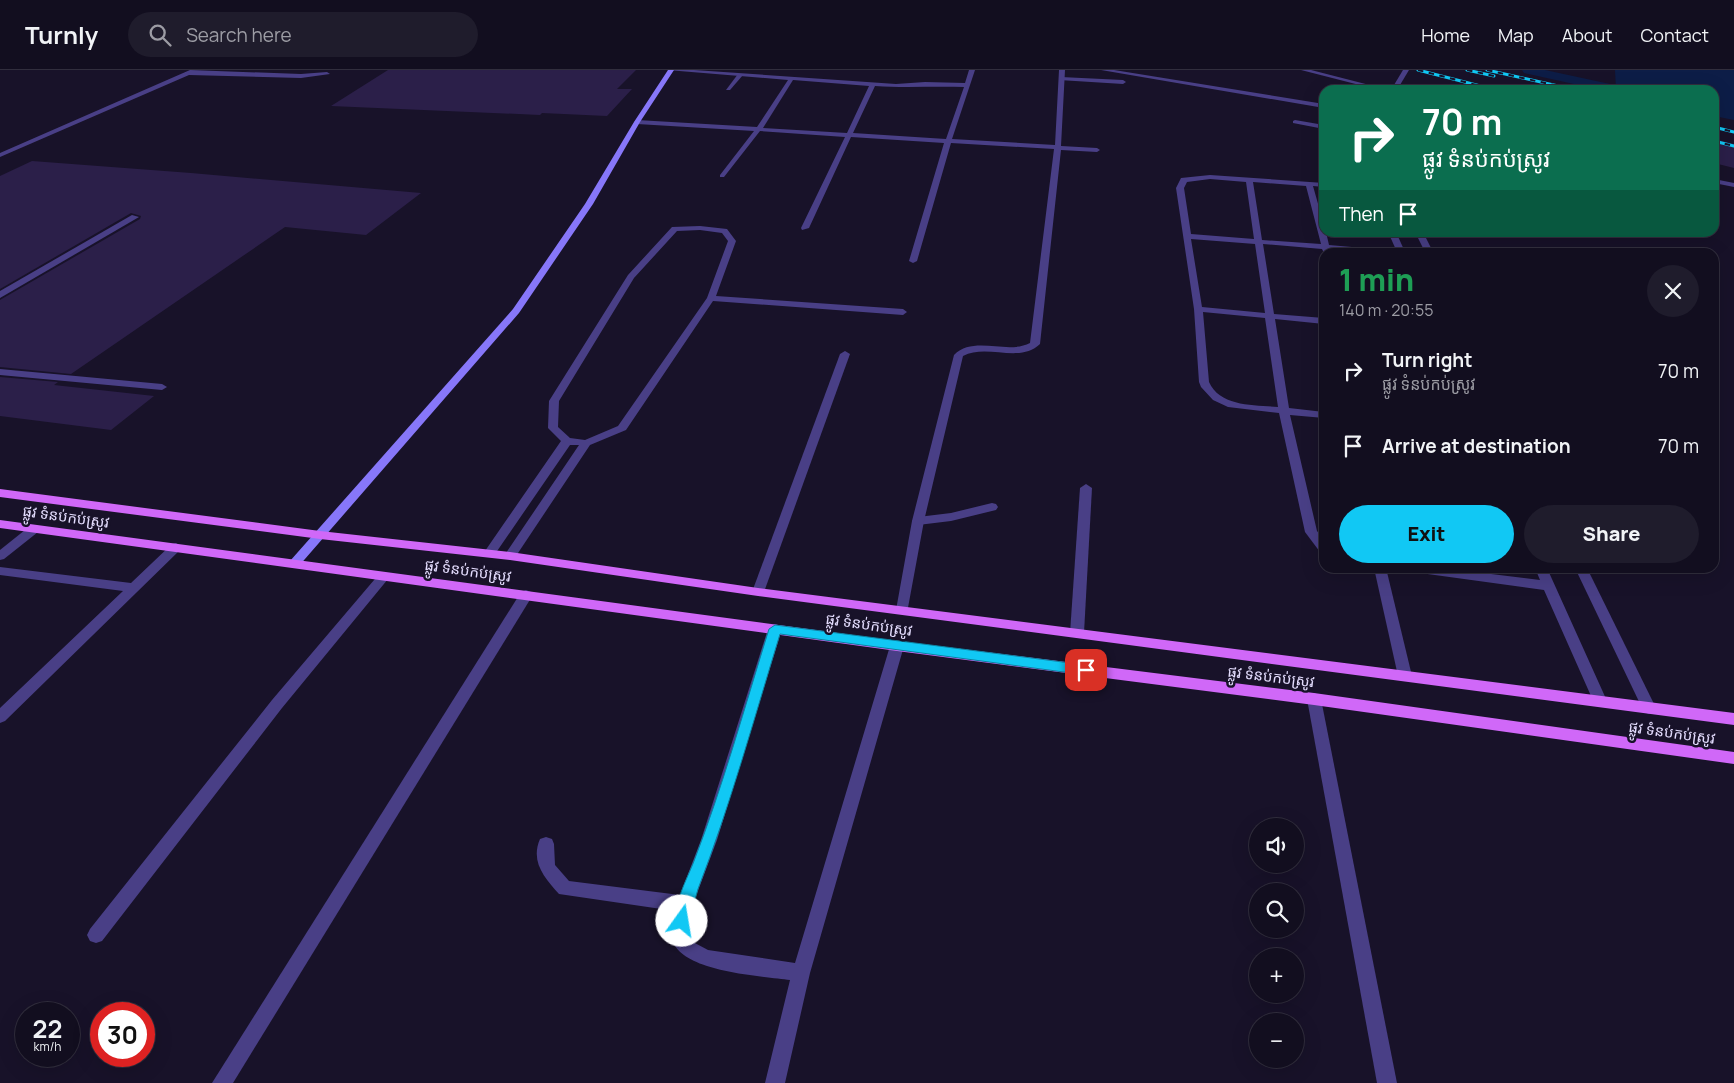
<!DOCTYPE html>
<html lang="en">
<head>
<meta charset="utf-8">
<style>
	:root { --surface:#120e1f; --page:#1f1c2c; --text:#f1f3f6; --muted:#9c9ca4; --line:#312e3d; --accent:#11c8f4 }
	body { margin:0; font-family:Manrope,"Noto Sans Khmer",sans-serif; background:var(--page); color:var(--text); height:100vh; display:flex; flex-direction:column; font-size:19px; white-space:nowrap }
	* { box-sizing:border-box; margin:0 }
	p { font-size:16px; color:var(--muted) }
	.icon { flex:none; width:28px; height:28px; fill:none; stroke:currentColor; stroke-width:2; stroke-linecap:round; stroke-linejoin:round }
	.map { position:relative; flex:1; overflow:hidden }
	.sheet { position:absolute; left:1319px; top:178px; width:400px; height:325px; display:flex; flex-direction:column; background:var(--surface); border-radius:15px; box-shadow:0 5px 20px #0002,0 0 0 1px var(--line) }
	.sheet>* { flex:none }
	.banner { position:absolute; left:1319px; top:15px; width:400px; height:152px; border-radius:15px; box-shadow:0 5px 20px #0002,0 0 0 1px var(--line); background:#0b6e4f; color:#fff; overflow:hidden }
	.controls { position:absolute; left:1249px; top:748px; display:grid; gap:10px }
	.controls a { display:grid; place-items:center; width:55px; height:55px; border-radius:50%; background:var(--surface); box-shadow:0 5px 20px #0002,0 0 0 1px var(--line); font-size:25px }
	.speed { position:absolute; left:15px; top:932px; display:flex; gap:10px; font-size:25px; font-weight:700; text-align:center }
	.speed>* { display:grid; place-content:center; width:65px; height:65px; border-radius:50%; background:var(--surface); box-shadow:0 5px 20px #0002,0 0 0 1px var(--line); line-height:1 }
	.speed small { font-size:12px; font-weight:400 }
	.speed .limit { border:8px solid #d22; background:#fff; color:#111 }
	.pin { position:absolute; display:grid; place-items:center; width:42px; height:42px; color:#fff; margin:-21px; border-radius:10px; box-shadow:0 2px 8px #0006 }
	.me { position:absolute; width:55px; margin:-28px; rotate:13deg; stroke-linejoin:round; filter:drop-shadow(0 0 4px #0008) }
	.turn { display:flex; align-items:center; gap:18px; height:105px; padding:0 20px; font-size:22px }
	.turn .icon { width:65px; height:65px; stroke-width:2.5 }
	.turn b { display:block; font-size:35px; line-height:42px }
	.then { display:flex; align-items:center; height:48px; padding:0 20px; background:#0003; gap:10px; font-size:19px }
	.round { display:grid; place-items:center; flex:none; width:52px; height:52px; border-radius:26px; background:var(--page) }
	.overview { display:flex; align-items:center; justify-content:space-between; height:85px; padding:0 20px }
	h1 { font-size:30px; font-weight:800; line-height:38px; color:#1e9e55 }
	.action { display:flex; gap:10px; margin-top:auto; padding:10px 20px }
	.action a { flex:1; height:58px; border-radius:30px; background:var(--accent); color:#111; font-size:20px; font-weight:800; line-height:58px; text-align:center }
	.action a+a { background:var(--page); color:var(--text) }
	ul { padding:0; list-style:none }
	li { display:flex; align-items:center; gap:15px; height:75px; padding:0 20px }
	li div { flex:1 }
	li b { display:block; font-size:19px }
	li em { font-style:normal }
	header { display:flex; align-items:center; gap:30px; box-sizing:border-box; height:70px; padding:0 25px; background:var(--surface); border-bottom:1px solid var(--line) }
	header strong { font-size:24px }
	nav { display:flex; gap:28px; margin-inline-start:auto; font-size:18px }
	.search { width:350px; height:45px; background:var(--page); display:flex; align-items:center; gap:12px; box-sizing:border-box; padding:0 18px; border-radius:28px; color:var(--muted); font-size:19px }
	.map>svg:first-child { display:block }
	.water { fill:#0d1d47 }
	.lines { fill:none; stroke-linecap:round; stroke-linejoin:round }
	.canal { fill:#0d1d47; fill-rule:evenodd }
	.building { fill:#2b1f49 }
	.lane { fill:#493f86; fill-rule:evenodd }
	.street { fill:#493f86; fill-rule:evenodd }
	.secondary { fill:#8777f9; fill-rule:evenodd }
	.primary { fill:#d068f8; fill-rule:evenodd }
	.rail-casing { stroke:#11c8f4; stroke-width:3 }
	.rail { stroke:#181229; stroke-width:2; stroke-dasharray:5.5; stroke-linecap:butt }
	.route { fill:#11c8f4; stroke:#0b829f }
	.labels { text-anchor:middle; stroke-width:5; stroke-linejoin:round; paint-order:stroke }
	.street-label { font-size:15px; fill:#e3dcfd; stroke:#181229 }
</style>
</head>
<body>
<header>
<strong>Turnly</strong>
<div class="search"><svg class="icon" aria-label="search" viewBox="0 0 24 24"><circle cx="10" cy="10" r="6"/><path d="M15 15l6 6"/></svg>Search here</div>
<nav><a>Home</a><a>Map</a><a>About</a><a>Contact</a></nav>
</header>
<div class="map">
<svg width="1734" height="1013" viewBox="0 0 1734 1013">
	<rect width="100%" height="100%" fill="#181229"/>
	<!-- water -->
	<polygon class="water" points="1615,0 1734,0 1734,50 1714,46 1714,20 1616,20"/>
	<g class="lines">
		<!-- canal -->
		<polygon class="canal" points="1522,0 1545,0 1624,17 1625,20 1601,20 1524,3"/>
	</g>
	<!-- building -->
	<g class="building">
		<polygon points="388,0 636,0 617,19 632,19 607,46 542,43 540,45 331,36"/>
		<polygon points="1714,69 1734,74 1734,98 1714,93"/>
		<polygon points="32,91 191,103 421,123 366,165 285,157 71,304 0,297 0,230 140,149 141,146 131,143 0,219 0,106"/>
		<polygon points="0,307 58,312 54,315 154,326 111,360 0,346"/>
	</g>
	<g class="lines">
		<!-- lane -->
		<g class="lane">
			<polygon points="1301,0 1311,0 1389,20 1379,20"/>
			<polygon points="738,4 743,5 730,20 726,20"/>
			<polygon points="1061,7 1123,10 1126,12 1123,14 1059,10"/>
			<polygon points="1295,50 1324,55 1324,59 1293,53 1293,51"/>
			<path d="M 1210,105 L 1324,113 L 1324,117 L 1313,116 L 1324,155 L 1324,162 L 1326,162 L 1329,175 L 1386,180 L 1390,182 L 1330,180 L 1331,182 L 1324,183 L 1322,179 L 1263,174 L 1274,244 L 1324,248 L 1324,254 L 1275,249 L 1289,338 L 1324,342 L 1324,348 L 1290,345 L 1317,461 L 1324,470 L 1324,483 L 1320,482 L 1305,462 L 1279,343 L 1228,337 L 1213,330 L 1201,317 L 1199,312 L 1194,239 L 1176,118 L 1181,108 ZM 1210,109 L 1246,112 L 1254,169 L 1191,164 L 1184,118 L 1187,112 ZM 1253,112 L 1306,116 L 1321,174 L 1262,170 ZM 1191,169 L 1255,174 L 1265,243 L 1202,237 ZM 1203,242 L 1265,248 L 1278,337 C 1255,335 1220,337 1209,312 Z"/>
			<polygon points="1714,109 1734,113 1734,117 1714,113"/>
			<polygon points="132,145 139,147 0,228 0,221"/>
			<path d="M 700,156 L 727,159 L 736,171 L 716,226 L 903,239 L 907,242 L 903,245 L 713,231 L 626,360 L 590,375 L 514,489 L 510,490 L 504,486 L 579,375 L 570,375 L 493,487 L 485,487 L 483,484 L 485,481 L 561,371 L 548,358 L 549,331 L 628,205 L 672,157 ZM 700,160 L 722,163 L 728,171 L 707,228 L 618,356 L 585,370 L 570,368 L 558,357 L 559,331 L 634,208 L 677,161 Z"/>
			<polygon points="1388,162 1396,162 1405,182 1397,182"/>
			<polygon points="845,281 850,284 764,522 762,525 754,525 752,522 840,284"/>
			<polygon points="0,299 162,314 167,317 162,320 0,305"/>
			<polygon points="992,433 996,434 998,437 996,440 951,451 918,455 912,451 918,447 951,443"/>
			<polygon points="34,455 38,456 40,459 38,462 4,489 0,490 0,480 30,456"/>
			<polygon points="176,473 182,477 180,480 5,651 0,653 0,638 123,521 0,505 0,497 131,513 172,474"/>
			<polygon points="1374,498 1386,498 1412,606 1410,610 1405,611 1400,610 1398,606"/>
			<polygon points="1407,498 1442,498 1540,510 1535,498 1547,498 1607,631 1605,635 1600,637 1595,635 1544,520 1413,502"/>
			<polygon points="384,502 390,506 388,509 282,638 102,871 96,873 90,871 87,865 90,859 272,630 380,503"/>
			<polygon points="1314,623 1319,625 1321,629 1397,1013 1377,1013 1307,629 1309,625"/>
		</g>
		<!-- street -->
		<g class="street">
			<polygon points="190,0 301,4 327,2 330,4 301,8 189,5 0,87 0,83"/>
			<path d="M 667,0 L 694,0 L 896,14 L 925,12 L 965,13 L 969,0 L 975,0 L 952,69 L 1055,75 L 1059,0 L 1065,0 L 1061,76 L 1097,78 L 1100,80 L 1097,82 L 1061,80 L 1040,274 C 1019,294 987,273 963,286 L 924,451 L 907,543 L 897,543 L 896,540 L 912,451 L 954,285 C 974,265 1007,285 1030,273 L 1054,79 L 951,73 L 917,191 L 913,193 L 909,191 L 944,73 L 851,67 L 809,158 L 802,160 L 801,158 L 845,67 L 760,61 L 724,107 L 720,107 L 720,105 L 754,61 L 637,54 L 634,52 L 637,50 L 757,57 L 788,10 ZM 793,10 L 869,16 L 847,63 L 763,58 ZM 875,16 C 904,18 934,16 964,17 L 946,69 L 853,63 Z"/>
			<polygon points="1101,0 1114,0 1324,34 1324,38"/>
			<polygon points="1403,0 1409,0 1397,20 1391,20"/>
			<polygon points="1415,162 1423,162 1433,182 1425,182"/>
			<polygon points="1086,414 1092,418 1084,563 1082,566 1072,566 1070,563 1080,418"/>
			<polygon points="1575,498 1587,498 1656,638 1654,642 1649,644 1644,642"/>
			<polygon points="526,520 531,522 532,525 531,528 233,1013 212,1013 521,522"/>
			<path d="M 775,554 L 780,556 L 782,559 L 717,770 L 693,834 L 689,865 L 693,872 L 708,880 L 795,893 L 890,576 L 892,572 L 902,572 L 904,576 L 810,903 L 785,1013 L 765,1013 L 790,910 C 762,906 678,902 672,868 C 670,860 674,849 675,841 L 559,824 C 545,808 530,792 540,769 L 546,767 L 552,769 L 554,774 L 555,795 L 569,811 L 680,825 L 701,770 L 768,559 L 770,556 Z"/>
		</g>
		<!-- secondary -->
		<polygon class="secondary" points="668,0 674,0 640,52 593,134 519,243 298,497 290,497 288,494 290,491 513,239 585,134 634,52"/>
		<!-- primary -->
		<g class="primary">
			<polygon points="0,419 320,461 510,482 758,518 1734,643 1734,655 758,526 510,490 320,469 0,427"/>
			<polygon points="0,450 897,571 1314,623 1734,682 1734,694 1314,635 897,581 0,458"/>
		</g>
		<!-- rail casing -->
		<g class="rail-casing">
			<g id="rail">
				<polyline points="1418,0 1496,20"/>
				<polyline points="1467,0 1494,6"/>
				<polyline points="1487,0 1576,20"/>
				<polyline points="1714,57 1734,62"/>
				<polyline points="1714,71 1734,76"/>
			</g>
		</g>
		<!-- rail -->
		<use href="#rail" class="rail"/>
	</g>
	<!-- route -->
	<path class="route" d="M 775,555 L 1086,595 L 1091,597 L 1093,600 L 1091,603 L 1086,605 L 780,564 C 754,649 730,736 698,819 C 694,831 693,844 688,856 L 682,858 L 677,856 C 670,840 688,807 694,791 C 723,716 745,636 769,559 Z"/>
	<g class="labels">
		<!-- street labels -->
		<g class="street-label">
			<text transform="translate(66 447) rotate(8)" y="5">ផ្លូវ ទំនប់កប់ស្រូវ</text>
			<text transform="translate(468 501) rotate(8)" y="5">ផ្លូវ ទំនប់កប់ស្រូវ</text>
			<text transform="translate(869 555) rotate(8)" y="5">ផ្លូវ ទំនប់កប់ស្រូវ</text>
			<text transform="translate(1271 607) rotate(7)" y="5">ផ្លូវ ទំនប់កប់ស្រូវ</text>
			<text transform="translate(1672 663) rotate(8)" y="5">ផ្លូវ ទំនប់កប់ស្រូវ</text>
		</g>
	</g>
</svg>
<div class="controls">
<a><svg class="icon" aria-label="sound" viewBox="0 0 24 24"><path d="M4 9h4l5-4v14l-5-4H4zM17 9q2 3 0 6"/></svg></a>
<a><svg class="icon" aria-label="search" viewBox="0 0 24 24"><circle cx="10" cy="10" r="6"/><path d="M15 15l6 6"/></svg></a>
<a>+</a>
<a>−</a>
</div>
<div class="speed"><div>22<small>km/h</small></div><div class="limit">30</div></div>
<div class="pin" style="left:1086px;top:600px;background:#d93025"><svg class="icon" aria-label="arrive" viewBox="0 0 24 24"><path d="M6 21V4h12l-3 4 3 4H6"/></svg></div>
<svg class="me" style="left:682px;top:851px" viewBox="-20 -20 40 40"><circle r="19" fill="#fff"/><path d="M0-13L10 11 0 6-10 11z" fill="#11c8f4"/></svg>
<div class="banner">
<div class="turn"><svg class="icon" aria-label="right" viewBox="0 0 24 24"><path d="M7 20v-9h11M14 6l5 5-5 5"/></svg><div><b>70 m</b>ផ្លូវ ទំនប់កប់ស្រូវ</div></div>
<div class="then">Then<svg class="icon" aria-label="arrive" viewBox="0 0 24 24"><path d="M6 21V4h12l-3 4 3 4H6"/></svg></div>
</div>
<section class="sheet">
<div class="overview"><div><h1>1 min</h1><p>140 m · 20:55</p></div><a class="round"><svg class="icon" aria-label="close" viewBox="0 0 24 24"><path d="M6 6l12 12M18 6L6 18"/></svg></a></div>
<ul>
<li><svg class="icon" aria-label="right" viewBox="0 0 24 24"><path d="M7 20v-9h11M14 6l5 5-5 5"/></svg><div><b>Turn right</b><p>ផ្លូវ ទំនប់កប់ស្រូវ</p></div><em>70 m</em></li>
<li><svg class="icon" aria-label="arrive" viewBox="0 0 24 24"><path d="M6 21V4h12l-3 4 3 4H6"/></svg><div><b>Arrive at destination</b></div><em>70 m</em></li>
</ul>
<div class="action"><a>Exit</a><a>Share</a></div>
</section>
</div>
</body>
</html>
